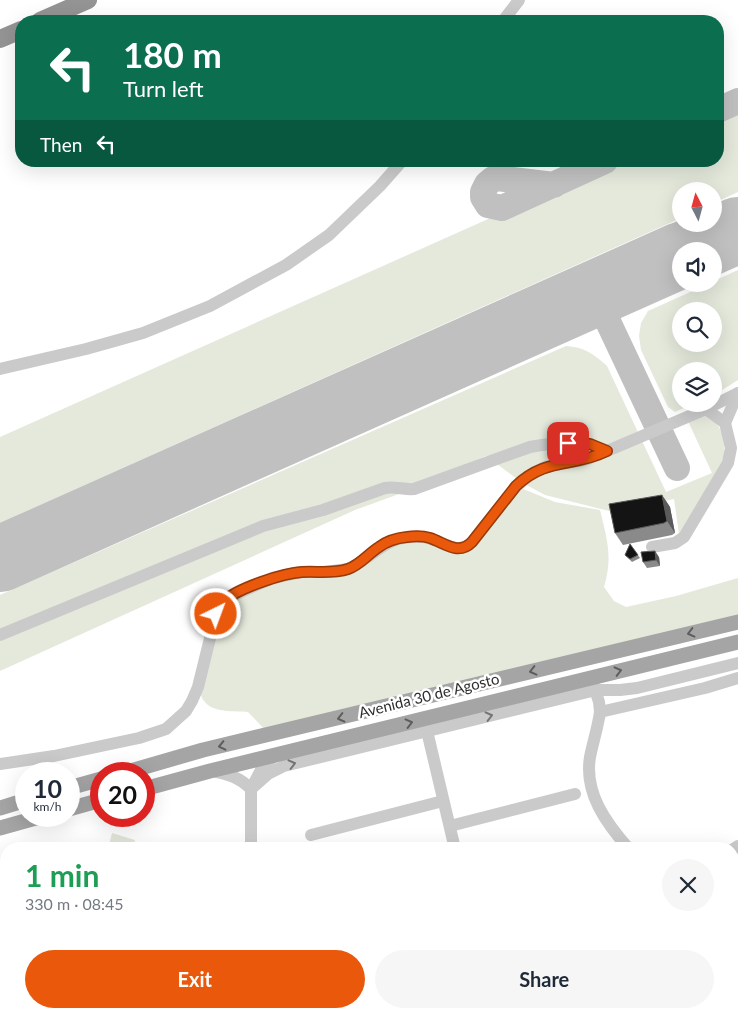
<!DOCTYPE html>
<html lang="en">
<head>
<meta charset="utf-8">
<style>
	:root { --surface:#fff; --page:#f6f6f7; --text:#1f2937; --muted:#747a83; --accent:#ea580c }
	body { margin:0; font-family:Lato,sans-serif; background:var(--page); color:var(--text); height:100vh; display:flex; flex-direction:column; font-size:19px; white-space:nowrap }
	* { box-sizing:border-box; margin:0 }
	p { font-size:16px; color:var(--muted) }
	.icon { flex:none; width:28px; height:28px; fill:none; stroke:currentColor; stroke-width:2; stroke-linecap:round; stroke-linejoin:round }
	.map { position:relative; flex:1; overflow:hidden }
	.details { position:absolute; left:0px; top:842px; width:739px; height:176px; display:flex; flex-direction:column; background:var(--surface); border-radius:20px 20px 0 0; box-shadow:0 5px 20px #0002 }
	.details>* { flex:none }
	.guide { position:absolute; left:15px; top:15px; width:709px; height:152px; border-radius:20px; box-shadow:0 5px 20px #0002; background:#0b6e4f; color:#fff; overflow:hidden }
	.needle { width:32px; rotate:354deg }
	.controls { position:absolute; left:672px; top:182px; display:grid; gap:10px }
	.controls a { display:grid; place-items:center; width:50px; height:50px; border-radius:50%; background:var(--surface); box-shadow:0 5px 20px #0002; font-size:25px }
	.speed { position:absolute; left:15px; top:762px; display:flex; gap:10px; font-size:25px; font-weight:700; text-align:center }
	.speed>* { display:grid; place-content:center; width:65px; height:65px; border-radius:50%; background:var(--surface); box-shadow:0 5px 20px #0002; line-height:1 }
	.speed small { font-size:12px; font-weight:400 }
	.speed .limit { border:8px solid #d22; background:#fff; color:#111 }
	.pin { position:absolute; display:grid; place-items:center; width:42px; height:42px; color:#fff; margin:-21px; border-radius:10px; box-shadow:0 2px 8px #0006 }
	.me { position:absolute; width:55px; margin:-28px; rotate:42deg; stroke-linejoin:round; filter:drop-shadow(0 0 4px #0008) }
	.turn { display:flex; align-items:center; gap:18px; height:105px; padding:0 25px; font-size:22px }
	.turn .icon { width:65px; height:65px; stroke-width:2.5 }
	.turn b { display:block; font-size:35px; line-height:42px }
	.then { display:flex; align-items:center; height:48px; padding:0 25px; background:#0003; gap:10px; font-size:19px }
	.round { display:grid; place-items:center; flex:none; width:52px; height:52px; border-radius:26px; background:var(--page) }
	.summary { display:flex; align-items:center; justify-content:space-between; height:85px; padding:0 25px }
	h1 { font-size:30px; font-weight:700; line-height:38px; color:#1e9e55 }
	.action { display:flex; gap:10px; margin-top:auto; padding:10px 25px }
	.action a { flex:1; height:58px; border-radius:30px; background:var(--accent); color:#fff; font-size:20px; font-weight:700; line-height:58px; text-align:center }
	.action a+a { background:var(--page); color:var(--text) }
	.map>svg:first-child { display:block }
	.green { fill:#e4e9dc; fill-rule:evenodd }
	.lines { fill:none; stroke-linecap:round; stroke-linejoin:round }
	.river { stroke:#cadfe7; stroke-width:18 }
	.taxiway { stroke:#c0c0c0; stroke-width:26 }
	.runway { stroke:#c0c0c0; stroke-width:66 }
	.path { stroke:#cacaca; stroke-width:2; stroke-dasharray:2.5 2.5; stroke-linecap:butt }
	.minor { stroke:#cacaca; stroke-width:12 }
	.major { stroke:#a5a5a5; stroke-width:15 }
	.highway { stroke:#949494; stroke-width:18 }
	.wall { fill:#8a8a8a }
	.shaded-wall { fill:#5a5a5a }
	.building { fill:#141414; stroke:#5a5a5a }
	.oneway { stroke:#5d5d5d }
	.oneway2 { stroke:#747474 }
	.route-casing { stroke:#983908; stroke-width:12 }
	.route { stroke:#ea580c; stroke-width:9 }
	.labels { text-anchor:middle; stroke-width:5; stroke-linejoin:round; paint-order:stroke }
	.street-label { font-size:15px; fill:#2d2d2d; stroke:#fff }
</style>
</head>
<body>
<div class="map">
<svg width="738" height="1018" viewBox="0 0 738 1018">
	<rect width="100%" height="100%" fill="#fff"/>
	<!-- green -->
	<g class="green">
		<polygon points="738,108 738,192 714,203 714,191 681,191 681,218 0,523 0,437 618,161 718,161 718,117"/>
		<path d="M 738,270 L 738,380 L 714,395 L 714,371 L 681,371 L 681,404 L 693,404 L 675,412 L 668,407 L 641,350 L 639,336 L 641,323 L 648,311 L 708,284 L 714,284 L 714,281 ZM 714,311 L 714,344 L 681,344 L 681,311 Z"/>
		<path d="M 566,346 C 584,347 594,354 607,366 L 666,492 L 712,473 L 687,419 C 690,418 695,415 698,415 C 722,413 726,444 724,460 L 679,534 L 674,499 L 613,512 L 545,495 L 521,482 L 486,456 L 399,494 L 355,510 L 0,671 L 0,595 Z"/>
		<path d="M 516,486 L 555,502 L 600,510 C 607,539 613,557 604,587 L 614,601 L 626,607 L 676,596 L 738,578 L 738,622 L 270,735 L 248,712 C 236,711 213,713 205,702 C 201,698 200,692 198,687 L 220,605 L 272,578 L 338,571 L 397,539 L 462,548 Z"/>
		<polygon points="112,833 135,840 133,849 108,849"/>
		<polygon points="733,940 738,940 738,1013 711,1018 651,1018 657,1013 732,1012"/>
	</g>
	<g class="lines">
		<!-- river -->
		<g class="river">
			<polyline points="732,1001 738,997"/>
			<polyline points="711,1018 718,1012"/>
		</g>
		<!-- taxiway -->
		<g class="taxiway">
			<polyline points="718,110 738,101"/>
			<polyline points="554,185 497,178 493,179 487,184 483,192 483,197 488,205 502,208 605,161"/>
			<polyline points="595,294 677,468"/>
		</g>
		<!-- runway -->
		<g class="runway">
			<polyline points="691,251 738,230"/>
			<polyline points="0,559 681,255"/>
		</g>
		<!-- path -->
		<g class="path">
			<polyline points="0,1002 6,1001"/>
			<polyline points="296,1015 306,1012"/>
			<polyline points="117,1018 137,1012"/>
		</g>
		<!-- minor -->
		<g class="minor">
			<polyline points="503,21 519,0"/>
			<polyline points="0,369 86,349 143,333 210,306 286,265 329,235 380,186 402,161"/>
			<polyline points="725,423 738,393"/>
			<polyline points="652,547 675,543 684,537 728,463 731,448 725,423 706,409"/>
			<path d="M 0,635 L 263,526 L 323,510 L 385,488 C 395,486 404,490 414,489 L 530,447 C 556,442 582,440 607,451 L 706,409 L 738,393"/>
			<path d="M 593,683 L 599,702 L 600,712 C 598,727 593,742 590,757 C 584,793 606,823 629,849"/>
			<polyline points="600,712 705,688 738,678"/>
			<polyline points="427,731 455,849"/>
			<path d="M 0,764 L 54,756 L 139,738 L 166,729 L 186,711 L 192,701 L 198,687 L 216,614 L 220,605 L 230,597 L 272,578 L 301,572 L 325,572 L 348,569 C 376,556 384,535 421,537 C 439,537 456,558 472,542 L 516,486 L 533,473 L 545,467 L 587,459 L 607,451"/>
			<path d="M 212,771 C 228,774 239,777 251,789"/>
			<polyline points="251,789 268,774 284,766 596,690 620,690 637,688 738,663"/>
			<polyline points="450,826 575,794"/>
			<polyline points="311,835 443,801"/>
			<polyline points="251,849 251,789 263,766 276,755"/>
			<polyline points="593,849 594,848"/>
			<polyline points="732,850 738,846"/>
			<polyline points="732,900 738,896"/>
			<polyline points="318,1012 322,1018"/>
			<polyline points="332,1012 363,1018"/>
			<polyline points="383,1018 405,1012"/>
			<polyline points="545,1018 553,1017 556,1018"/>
		</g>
		<!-- major -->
		<g class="major">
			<polyline points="120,774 203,750 738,622"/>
			<polyline points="69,788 101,779"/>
			<polyline points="144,789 210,771 738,642"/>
			<polyline points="0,808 26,800"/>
			<polyline points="69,809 101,800"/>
			<polyline points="0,828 43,816"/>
		</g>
		<!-- highway -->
		<g class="highway">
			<polyline points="40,21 88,0"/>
			<polyline points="0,39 21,30"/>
		</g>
	</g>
	<!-- wall -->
	<g class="wall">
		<polygon points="662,495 670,507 675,533 672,535 623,545 615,533"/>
		<polygon points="630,544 640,558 632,562 625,555"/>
		<polygon points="659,557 660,566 647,568 643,562"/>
	</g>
	<!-- shaded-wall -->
	<g class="shaded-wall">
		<polygon points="662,495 670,507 675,533 667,521"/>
		<polygon points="655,551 659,557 660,566 656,560"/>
		<polygon points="293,1012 298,1012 300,1018 295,1018"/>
	</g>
	<!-- building -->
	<g class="building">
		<polygon points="662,495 667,521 664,523 615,533 609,504"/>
		<polygon points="630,544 638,555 630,559 625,555"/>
		<polygon points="655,551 656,560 643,562 641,552"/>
		<polygon points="226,1012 293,1012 295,1018 227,1018"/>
		<polygon points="352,1014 370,1018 351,1018"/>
	</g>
	<!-- one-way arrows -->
	<defs><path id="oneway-chevron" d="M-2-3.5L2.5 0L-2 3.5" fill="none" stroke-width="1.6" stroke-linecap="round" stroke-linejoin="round" transform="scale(1.25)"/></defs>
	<g class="oneway">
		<use href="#oneway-chevron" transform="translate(691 633) rotate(166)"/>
		<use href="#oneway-chevron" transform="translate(533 671) rotate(166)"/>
		<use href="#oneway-chevron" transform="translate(618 671) rotate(-14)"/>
		<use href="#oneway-chevron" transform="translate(341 718) rotate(166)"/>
		<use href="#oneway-chevron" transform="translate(409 723) rotate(-14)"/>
		<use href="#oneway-chevron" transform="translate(222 746) rotate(167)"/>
	</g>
	<g class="oneway2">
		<use href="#oneway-chevron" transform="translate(489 716) rotate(-14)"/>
		<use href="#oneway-chevron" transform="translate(292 764) rotate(-14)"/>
	</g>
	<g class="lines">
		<!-- route casing -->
		<g class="route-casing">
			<path id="route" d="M 216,614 C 219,609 221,605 224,601 C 238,588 284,573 302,572 C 317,571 333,574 348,569 C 360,565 368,554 379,547 C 387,541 397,538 407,537 C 415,536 423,536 430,538 C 445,543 458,556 472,542 L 516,486 C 546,457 573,468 607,451 L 590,444 L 568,443"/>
		</g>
		<!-- route -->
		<use href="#route" class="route"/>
	</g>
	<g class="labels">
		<!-- street labels -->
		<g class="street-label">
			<text transform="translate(429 696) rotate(-14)" y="5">Avenida 30 de Agosto</text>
		</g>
	</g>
</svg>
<div class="controls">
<a><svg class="needle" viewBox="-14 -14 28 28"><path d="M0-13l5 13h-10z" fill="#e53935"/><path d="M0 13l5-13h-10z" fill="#747a83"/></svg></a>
<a><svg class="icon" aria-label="sound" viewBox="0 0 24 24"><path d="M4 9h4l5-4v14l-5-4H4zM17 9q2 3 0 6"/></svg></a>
<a><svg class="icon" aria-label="search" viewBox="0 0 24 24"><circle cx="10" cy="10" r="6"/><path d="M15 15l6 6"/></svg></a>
<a><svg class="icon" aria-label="layers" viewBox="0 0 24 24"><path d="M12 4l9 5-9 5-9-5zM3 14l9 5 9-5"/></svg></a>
</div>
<div class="speed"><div>10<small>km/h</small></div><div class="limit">20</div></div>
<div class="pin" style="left:568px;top:443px;background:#d93025"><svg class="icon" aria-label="arrive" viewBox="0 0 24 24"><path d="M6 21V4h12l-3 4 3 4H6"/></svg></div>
<svg class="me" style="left:216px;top:614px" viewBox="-20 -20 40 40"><circle r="17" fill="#ea580c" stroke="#fff" stroke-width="3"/><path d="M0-11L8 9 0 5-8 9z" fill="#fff"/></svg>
<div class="guide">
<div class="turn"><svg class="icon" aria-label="left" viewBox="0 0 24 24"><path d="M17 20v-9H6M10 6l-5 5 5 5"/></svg><div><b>180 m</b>Turn left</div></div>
<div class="then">Then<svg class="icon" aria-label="left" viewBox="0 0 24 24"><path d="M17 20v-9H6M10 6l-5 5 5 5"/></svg></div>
</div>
<section class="details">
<div class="summary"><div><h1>1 min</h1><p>330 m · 08:45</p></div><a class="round"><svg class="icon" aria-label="close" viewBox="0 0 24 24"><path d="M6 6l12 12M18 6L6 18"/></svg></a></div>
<div class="action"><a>Exit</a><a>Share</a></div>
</section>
</div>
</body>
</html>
